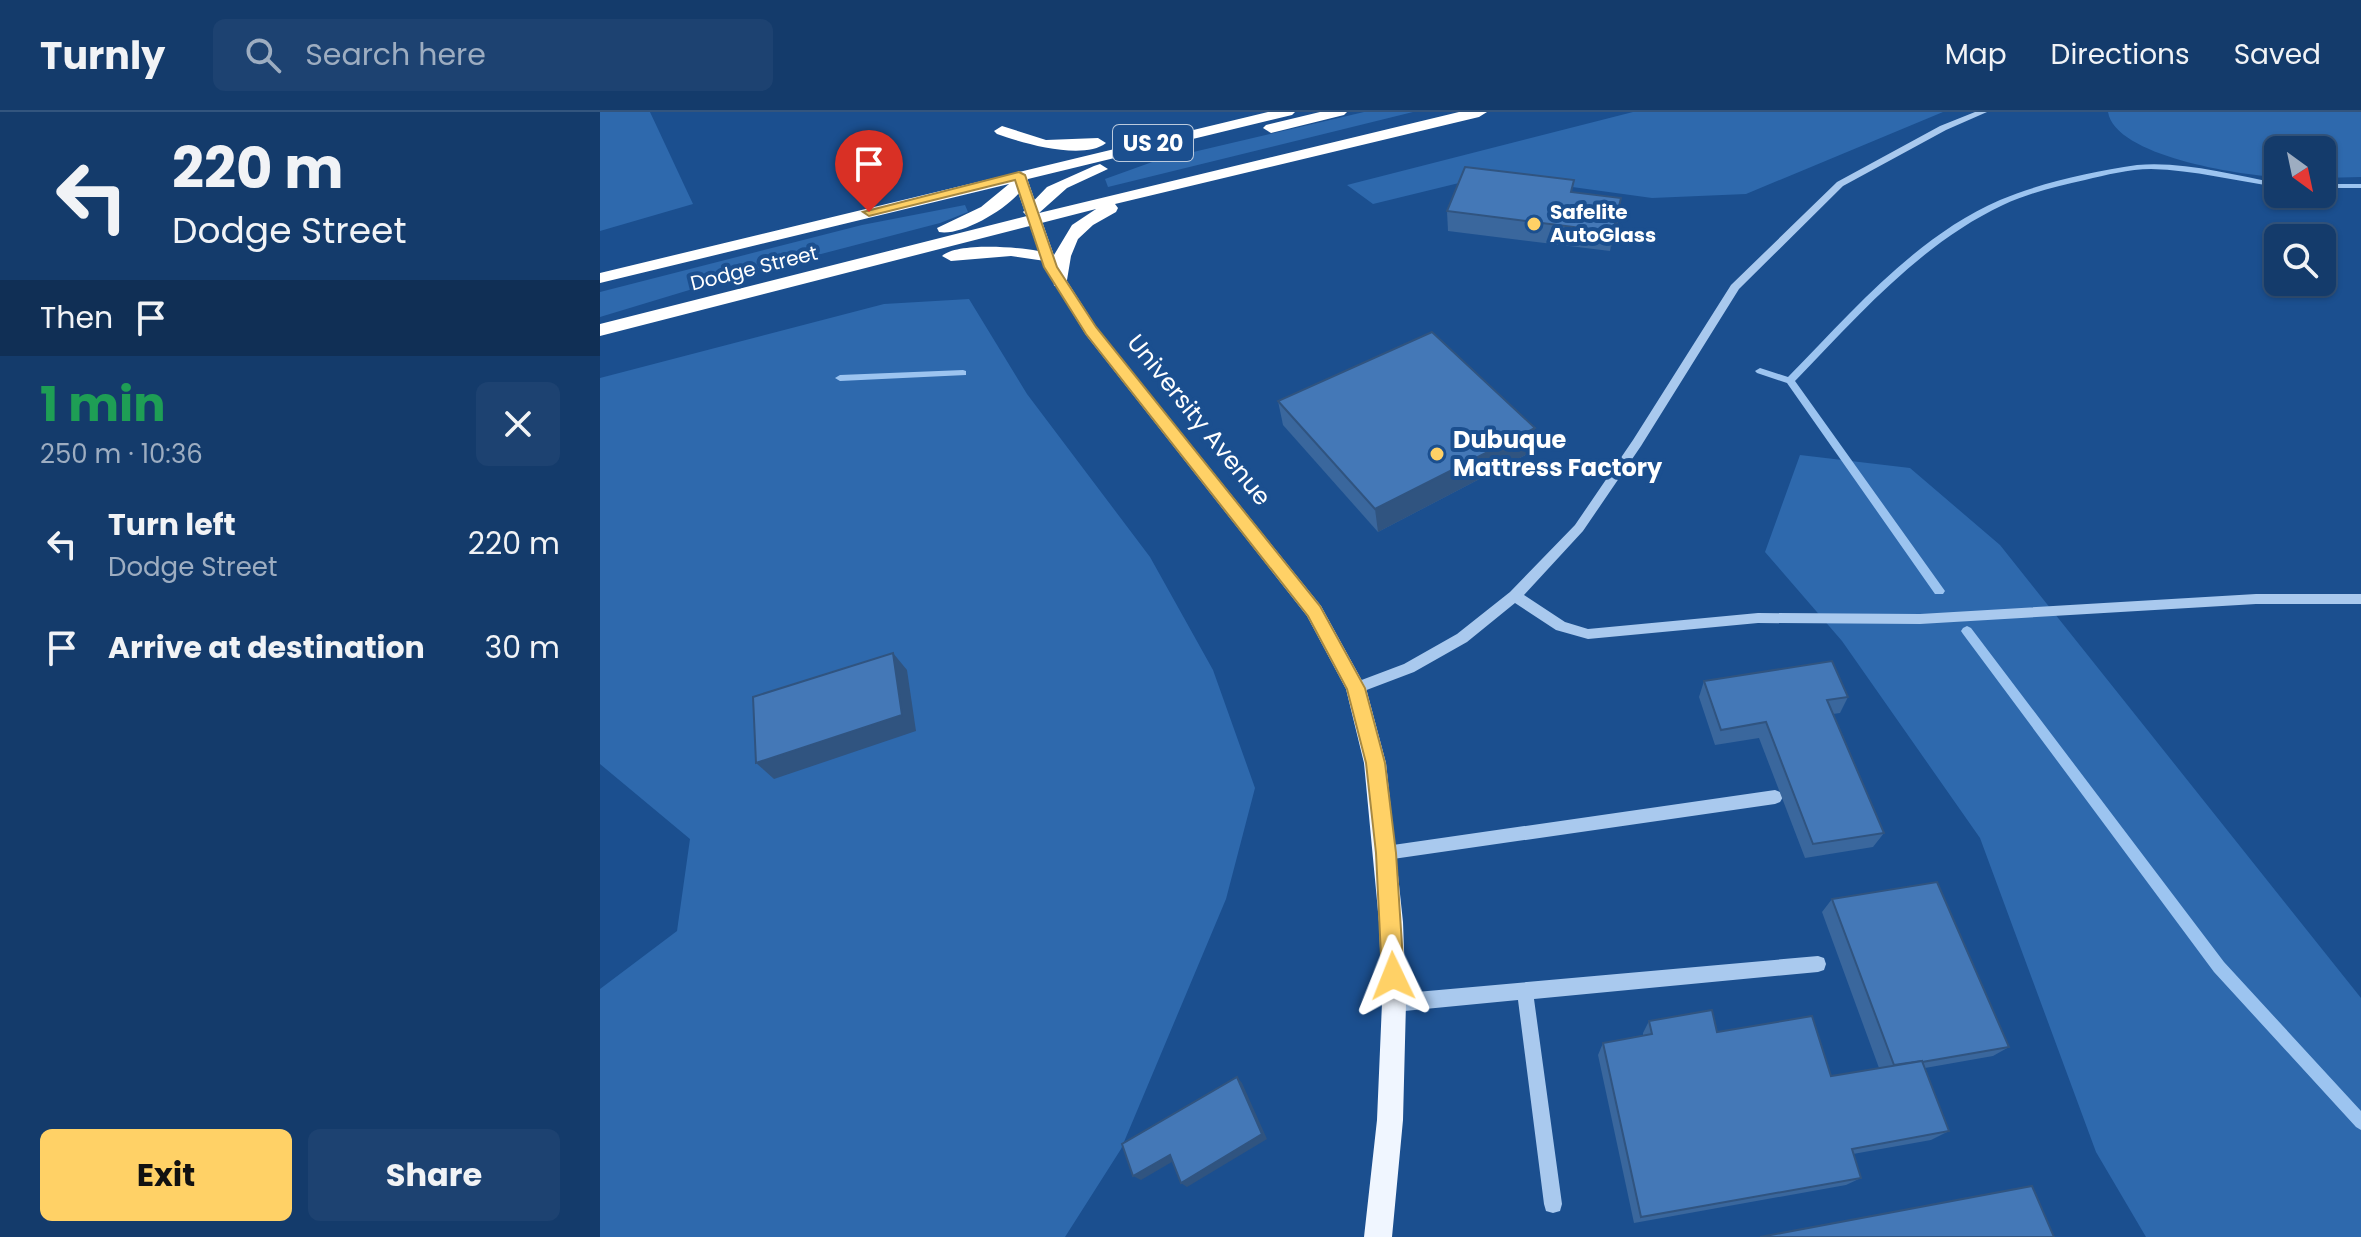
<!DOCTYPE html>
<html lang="en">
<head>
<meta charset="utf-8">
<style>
	:root { --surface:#143b6b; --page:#1d4271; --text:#f1f3f6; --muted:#9dadc1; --line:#33557e; --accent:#ffd166 }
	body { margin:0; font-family:Poppins,sans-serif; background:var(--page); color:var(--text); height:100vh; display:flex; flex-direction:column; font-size:30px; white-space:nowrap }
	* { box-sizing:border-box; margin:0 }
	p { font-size:26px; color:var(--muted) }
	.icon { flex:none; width:44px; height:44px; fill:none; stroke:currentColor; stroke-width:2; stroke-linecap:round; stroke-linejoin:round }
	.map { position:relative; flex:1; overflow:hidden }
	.panel { display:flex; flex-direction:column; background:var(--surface); width:600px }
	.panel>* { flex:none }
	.banner { background:#143b6b; color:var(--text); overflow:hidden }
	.needle { width:52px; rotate:147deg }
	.controls { position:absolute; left:1664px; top:24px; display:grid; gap:16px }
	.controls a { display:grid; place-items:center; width:72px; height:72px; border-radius:12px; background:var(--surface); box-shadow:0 2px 6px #0004,0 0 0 2px var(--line); font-size:40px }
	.pin { position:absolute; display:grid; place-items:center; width:68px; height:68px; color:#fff; margin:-82px -34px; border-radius:50% 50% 50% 0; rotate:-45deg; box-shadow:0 0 8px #0007 }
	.pin .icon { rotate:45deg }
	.me { position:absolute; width:88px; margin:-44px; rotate:358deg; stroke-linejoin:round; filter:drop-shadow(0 0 6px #0008) }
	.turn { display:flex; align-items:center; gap:28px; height:168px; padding:0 40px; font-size:36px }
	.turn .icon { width:104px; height:104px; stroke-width:2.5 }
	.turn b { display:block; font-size:56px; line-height:68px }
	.then { display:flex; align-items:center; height:76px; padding:0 40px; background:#0003; gap:16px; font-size:30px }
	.round { display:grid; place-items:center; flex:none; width:84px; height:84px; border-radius:12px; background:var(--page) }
	.head { display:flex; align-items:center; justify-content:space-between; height:136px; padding:0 40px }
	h1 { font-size:48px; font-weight:700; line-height:60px; color:#1e9e55 }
	.primary-button { display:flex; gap:16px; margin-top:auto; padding:16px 40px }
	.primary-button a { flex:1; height:92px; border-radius:12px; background:var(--accent); color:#111; font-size:32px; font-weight:700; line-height:92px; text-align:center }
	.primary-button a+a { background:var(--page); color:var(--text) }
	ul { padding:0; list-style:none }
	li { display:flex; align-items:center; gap:24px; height:104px; padding:0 40px }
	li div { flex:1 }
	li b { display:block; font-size:30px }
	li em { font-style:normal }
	header { display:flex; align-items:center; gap:48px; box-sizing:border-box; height:112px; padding:0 40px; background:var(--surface); border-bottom:2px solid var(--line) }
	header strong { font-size:38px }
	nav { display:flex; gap:44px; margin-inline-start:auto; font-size:28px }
	.search { width:560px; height:72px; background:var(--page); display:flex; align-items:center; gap:20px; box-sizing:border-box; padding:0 28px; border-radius:12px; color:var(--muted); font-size:30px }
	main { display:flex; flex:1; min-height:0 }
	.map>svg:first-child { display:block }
	.green { fill:#2e69ad }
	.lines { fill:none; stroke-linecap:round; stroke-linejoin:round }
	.stream { fill:#9cc4f0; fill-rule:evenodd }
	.minor { fill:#a9c9ee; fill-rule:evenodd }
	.major { fill:#f0f6ff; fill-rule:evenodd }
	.highway { fill:#fff; fill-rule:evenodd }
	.wall { fill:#3a679d }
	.shaded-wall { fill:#305480 }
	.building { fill:#4478b7; stroke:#305480; stroke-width:2 }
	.route { fill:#ffd166; stroke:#a68842; stroke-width:2 }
	.poi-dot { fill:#ffd166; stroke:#1b4f8f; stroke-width:3 }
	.labels { text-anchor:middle; stroke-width:8; stroke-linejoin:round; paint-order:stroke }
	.far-poi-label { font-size:20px; font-weight:bold; fill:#fff; stroke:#1b4f8f; text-anchor:start }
	.far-street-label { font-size:20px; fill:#fff; stroke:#1b4f8f }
	.shield { fill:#1b4f8f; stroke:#bbcadd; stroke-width:2 }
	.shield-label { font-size:22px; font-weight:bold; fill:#fff }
	.street-label { font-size:24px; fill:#fff; stroke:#1b4f8f }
	.poi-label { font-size:24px; font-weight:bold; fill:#fff; stroke:#1b4f8f; text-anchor:start }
</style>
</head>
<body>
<header>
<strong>Turnly</strong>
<div class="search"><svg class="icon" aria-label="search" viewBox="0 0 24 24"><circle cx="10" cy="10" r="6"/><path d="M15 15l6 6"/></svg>Search here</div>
<nav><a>Map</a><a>Directions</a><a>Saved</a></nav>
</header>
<main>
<section class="panel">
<div class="banner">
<div class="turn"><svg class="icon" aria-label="left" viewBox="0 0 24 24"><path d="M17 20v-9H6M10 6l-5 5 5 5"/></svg><div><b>220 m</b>Dodge Street</div></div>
<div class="then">Then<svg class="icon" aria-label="arrive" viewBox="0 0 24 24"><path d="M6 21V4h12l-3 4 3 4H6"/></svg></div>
</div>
<div class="head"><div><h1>1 min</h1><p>250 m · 10:36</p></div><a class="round"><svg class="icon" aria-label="close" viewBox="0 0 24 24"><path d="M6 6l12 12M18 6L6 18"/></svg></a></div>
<ul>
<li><svg class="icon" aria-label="left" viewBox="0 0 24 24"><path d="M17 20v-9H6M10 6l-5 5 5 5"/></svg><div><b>Turn left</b><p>Dodge Street</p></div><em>220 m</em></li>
<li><svg class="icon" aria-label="arrive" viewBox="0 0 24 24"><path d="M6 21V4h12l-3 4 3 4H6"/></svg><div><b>Arrive at destination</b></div><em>30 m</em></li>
</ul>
<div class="primary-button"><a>Exit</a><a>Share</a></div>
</section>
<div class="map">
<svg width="1761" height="1125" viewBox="0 0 1761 1125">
	<rect width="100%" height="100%" fill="#1b4f8f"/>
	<!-- green -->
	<g class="green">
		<polygon points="0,0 50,0 93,92 0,119"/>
		<polygon points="764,0 813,0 508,75 505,67 555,49"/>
		<polygon points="1033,0 1343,0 1146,82 1052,86 936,70 859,71 773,92 747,73"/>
		<path d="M 1508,0 L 1761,0 L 1761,65 L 1722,66 L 1722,38 L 1678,38 L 1678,65 C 1639,63 1515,44 1508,0 Z"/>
		<polygon points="365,93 368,100 340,111 129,166 0,205 0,180 262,113"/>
		<polygon points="369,187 427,282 550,445 613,558 655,676 626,787 521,1037 465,1125 0,1125 0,877 77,819 90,727 0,652 0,266 284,192"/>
		<polygon points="1200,343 1310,356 1400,433 1761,886 1761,1125 1546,1125 1496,1040 1380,726 1242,529 1165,440"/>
	</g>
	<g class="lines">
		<!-- stream -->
		<g class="stream">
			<path d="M 1537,53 C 1584,49 1632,63 1678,71 L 1678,75 C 1636,69 1594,58 1551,57 C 1529,57 1506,63 1485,68 C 1457,74 1429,81 1403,93 C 1320,132 1258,204 1195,269 L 1345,479 L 1343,482 L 1335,482 L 1187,271 L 1157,261 L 1155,259 L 1160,256 L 1188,265 C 1252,200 1315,125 1400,88 C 1443,70 1491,60 1537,53 Z"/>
			<rect x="1722" y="72" width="39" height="4"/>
			<polygon points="363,258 366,259 366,263 240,269 235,266 240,263"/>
			<polygon points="1367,514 1371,516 1624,850 1761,999 1761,1018 1756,1015 1614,860 1363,522 1361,519 1363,516"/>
		</g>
		<!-- minor -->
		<g class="minor">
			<polygon points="1375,0 1387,0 1346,18 1243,74 1139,177 1041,334 983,419 924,483 965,510 988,517 1158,501 1320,502 1656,482 1761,482 1761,492 1656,492 1320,512 1158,511 988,527 956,518 915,491 867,530 814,560 756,582 751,580 749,576 751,572 804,552 857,522 910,480 975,413 1033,328 1131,173 1237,70 1340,14"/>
			<polygon points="1175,678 1180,680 1183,685 1180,690 1175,692 786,748 780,746 778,741 780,736 786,734"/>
			<polygon points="1218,844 1224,846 1226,852 1224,858 1218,860 934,887 962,1092 960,1099 953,1101 946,1099 944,1092 918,888 794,900 788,897 785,891 788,885 794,882"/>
		</g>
		<!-- major -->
		<polygon class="major" points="419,59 426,63 458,155 497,216 721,494 766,576 786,651 803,810 806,891 803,1008 792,1125 764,1125 777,1008 782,891 779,810 764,651 746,577 707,504 486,223 444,155 412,63"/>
		<!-- highway -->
		<g class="highway">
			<path d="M 668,0 L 695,0 L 692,3 L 428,67 C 421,90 363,125 339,120 L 337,116 L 381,95 L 409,72 L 0,171 L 0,161 Z"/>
			<polygon points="720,0 747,0 744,3 671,21 663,16 666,13"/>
			<path d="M 859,0 L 887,0 L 879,5 L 515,92 L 518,96 L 516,100 L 493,113 L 478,127 L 471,144 L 466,174 L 454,174 L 452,150 L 411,144 L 351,149 L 342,144 C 358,129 433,135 454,143 L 472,113 L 496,97 L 0,224 L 0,212 L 427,104 L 423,100 L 447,75 L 494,54 L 500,52 L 508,57 L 467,76 L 439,101 Z"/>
			<path d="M 402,14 L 446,28 L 498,26 L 506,31 C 483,49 422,31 397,22 L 394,19 Z"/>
		</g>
	</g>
	<!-- wall -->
	<g class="wall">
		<polygon points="974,80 1019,105 1010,139 848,119 847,99"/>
		<polygon points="678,289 933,339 778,420 683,313"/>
		<polygon points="1104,569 1248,585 1240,601 1233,602 1284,721 1273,735 1205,746 1159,626 1115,633 1099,585"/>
		<polygon points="1232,787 1409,935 1393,944 1325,956 1349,1019 1331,1028 1253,1042 1261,1066 1246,1073 1034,1111 998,943 1003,931 1043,923 1043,921 1049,909 1117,920 1231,964 1279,956 1222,800"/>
	</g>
	<!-- shaded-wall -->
	<g class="shaded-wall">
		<polygon points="1021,86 1019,105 1010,139 1013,120"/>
		<polygon points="935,316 933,339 778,420 775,397"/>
		<polygon points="293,541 307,558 316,619 174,667 156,651"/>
		<polygon points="637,965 642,971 667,1027 587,1075 581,1071"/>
		<polygon points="570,1043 577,1047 541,1068 533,1064"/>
	</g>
	<!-- building -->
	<g class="building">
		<polygon points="865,55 974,68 971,80 1021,86 1013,120 847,99"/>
		<polygon points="832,220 935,316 775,397 678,289"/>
		<polygon points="293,541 302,603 156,651 153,585"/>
		<polygon points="1232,549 1248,585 1227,588 1284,721 1213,732 1166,610 1121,618 1104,569"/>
		<polygon points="1337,770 1409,935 1322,950 1322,949 1294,953 1232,787"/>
		<polygon points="1112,898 1117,920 1212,904 1231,964 1322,949 1349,1019 1252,1037 1261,1066 1041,1105 1003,931 1052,922 1049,909"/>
		<polygon points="637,965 662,1022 581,1071 570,1043 533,1064 522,1032"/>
		<polygon points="1432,1074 1454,1125 1160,1125"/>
	</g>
	<!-- route -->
	<polygon class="route" points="419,60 425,63 457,155 496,215 720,494 765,576 785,651 796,741 804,864 801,872 793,875 785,872 782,864 776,741 766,651 747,577 708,504 486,222 444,155 415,68 269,104 263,100"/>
	<!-- markers -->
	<g class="poi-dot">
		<circle cx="934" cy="112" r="8"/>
		<circle cx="837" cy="342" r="8"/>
	</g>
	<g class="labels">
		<!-- far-poi labels -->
		<g class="far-poi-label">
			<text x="950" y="107">Safelite<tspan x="950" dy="23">AutoGlass</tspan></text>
		</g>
		<!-- far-street labels -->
		<g class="far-street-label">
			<text transform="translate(154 156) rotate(-14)" y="7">Dodge Street</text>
		</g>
		<!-- shield labels -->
		<rect class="shield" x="513" y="13" width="80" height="36" rx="6"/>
		<g class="shield-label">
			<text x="553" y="39">US 20</text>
		</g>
		<!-- street labels -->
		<g class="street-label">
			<text transform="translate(599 308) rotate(51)" y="8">University Avenue</text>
		</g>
		<!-- poi labels -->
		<g class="poi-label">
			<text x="853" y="336">Dubuque<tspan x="853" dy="28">Mattress Factory</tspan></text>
		</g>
	</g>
</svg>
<div class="controls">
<a><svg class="needle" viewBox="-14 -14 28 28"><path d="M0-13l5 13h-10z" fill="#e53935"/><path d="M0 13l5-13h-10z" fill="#9dadc1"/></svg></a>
<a><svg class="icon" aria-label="search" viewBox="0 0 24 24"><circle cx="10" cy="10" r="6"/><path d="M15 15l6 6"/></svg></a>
</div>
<div class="pin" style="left:269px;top:100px;background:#d93025"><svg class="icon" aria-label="arrive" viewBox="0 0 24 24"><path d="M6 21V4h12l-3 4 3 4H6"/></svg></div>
<svg class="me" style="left:793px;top:864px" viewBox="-20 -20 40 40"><path d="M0-17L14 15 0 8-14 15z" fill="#ffd166" stroke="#fff" stroke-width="4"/></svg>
</div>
</main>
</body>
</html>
